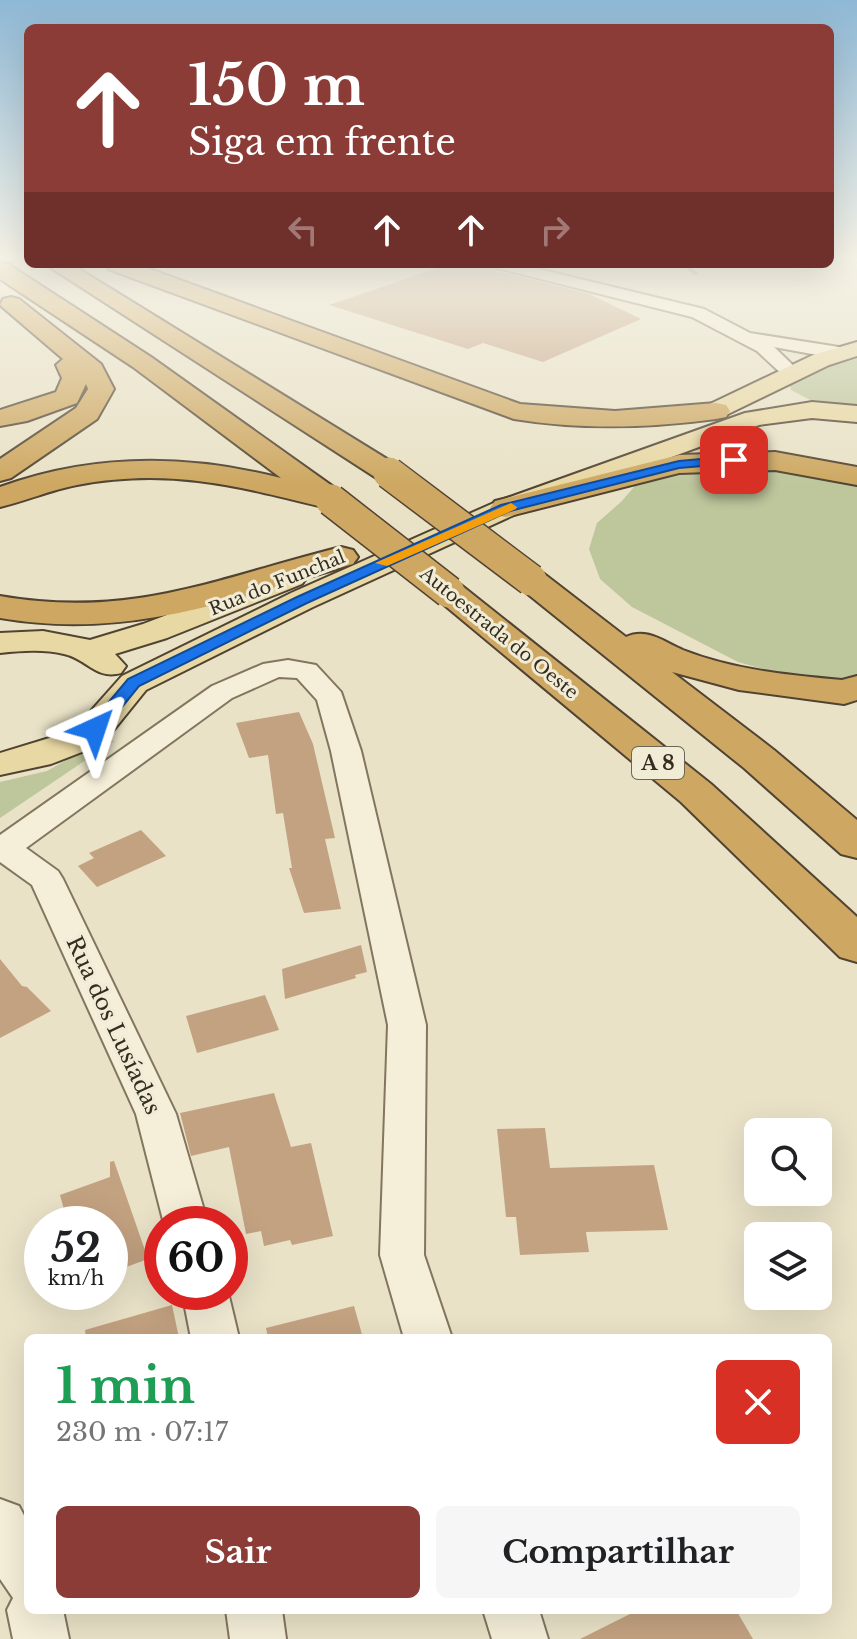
<!DOCTYPE html>
<html lang="pt">
<head>
<meta charset="utf-8">
<style>
	:root { --surface:#fff; --page:#f6f6f6; --text:#202124; --muted:#757577; --accent:#8b3c36 }
	body { margin:0; font-family:"Libre Baskerville",serif; background:var(--page); color:var(--text); height:100vh; display:flex; flex-direction:column; font-size:30px; white-space:nowrap }
	* { box-sizing:border-box; margin:0 }
	p { font-size:26px; color:var(--muted) }
	.icon { flex:none; width:44px; height:44px; fill:none; stroke:currentColor; stroke-width:2; stroke-linecap:round; stroke-linejoin:round }
	.map { position:relative; flex:1; overflow:hidden }
	.panel { position:absolute; left:24px; top:1334px; width:808px; height:280px; display:flex; flex-direction:column; background:var(--surface); border-radius:12px; box-shadow:0 8px 32px #0002 }
	.panel>* { flex:none }
	.top-card { position:absolute; left:24px; top:24px; width:810px; height:244px; border-radius:12px; box-shadow:0 8px 32px #0002; background:#8b3c36; color:#fff; overflow:hidden }
	.tools { position:absolute; left:744px; top:1118px; display:grid; gap:16px }
	.tools a { display:grid; place-items:center; width:88px; height:88px; border-radius:12px; background:var(--surface); box-shadow:0 8px 32px #0002; font-size:40px }
	.speed { position:absolute; left:24px; top:1206px; display:flex; gap:16px; font-size:40px; font-weight:700; text-align:center }
	.speed>* { display:grid; place-content:center; width:104px; height:104px; border-radius:50%; background:var(--surface); box-shadow:0 8px 32px #0002; line-height:1 }
	.speed small { font-size:20px; font-weight:400 }
	.speed .limit { border:12px solid #d22; background:#fff; color:#111 }
	.pin { position:absolute; display:grid; place-items:center; width:68px; height:68px; color:#fff; margin:-34px; border-radius:16px; box-shadow:0 4px 12px #0006 }
	.me { position:absolute; width:88px; margin:-44px; rotate:42deg; stroke-linejoin:round; filter:drop-shadow(0 0 6px #0008) }
	.turn { display:flex; align-items:center; gap:28px; height:168px; padding:0 32px; font-size:36px }
	.turn .icon { width:104px; height:104px; stroke-width:2.5 }
	.turn b { display:block; font-size:56px; line-height:68px }
	.lanes { display:flex; align-items:center; height:76px; padding:0 32px; background:#0003; justify-content:center; gap:40px; direction:ltr }
	.lanes .off { opacity:.35 }
	.round { display:grid; place-items:center; flex:none; width:84px; height:84px; border-radius:12px; background:var(--page) }
	.headline { display:flex; align-items:center; justify-content:space-between; height:136px; padding:0 32px }
	h1 { font-size:48px; font-weight:800; line-height:60px; color:#1e9e55 }
	.action { display:flex; gap:16px; margin-top:auto; padding:16px 32px }
	.action a { flex:1; height:92px; border-radius:12px; background:var(--accent); color:#fff; font-size:32px; font-weight:800; line-height:92px; text-align:center }
	.action a+a { background:var(--page); color:var(--text) }
	.map>svg:first-child { display:block }
	.green { fill:#bec69c }
	.lines { fill:none; stroke-linecap:round; stroke-linejoin:round }
	.stream { fill:#6f8b86; fill-rule:evenodd }
	.building { fill:#c3a281 }
	.minor-casing { stroke:#83755f; stroke-width:4 }
	.major-casing { stroke:#514332; stroke-width:4 }
	.highway-casing { stroke:#514332; stroke-width:4 }
	.minor { fill:#f5efd9; fill-rule:evenodd }
	.major { fill:#e8d8a4; fill-rule:evenodd }
	.highway { fill:#cea862; fill-rule:evenodd }
	.highway-bridge-casing { stroke:#514332; stroke-width:34; stroke-linecap:butt }
	.highway-bridge { stroke:#cea862; stroke-width:31 }
	.route { fill:#1a73e8; stroke:#114b97; stroke-width:2 }
	.slow { fill:#f59e0b }
	.labels { text-anchor:middle; stroke-width:6; stroke-linejoin:round; paint-order:stroke }
	.far-street-label { font-size:18px; fill:#352c20; stroke:#f1ecd6 }
	.shield { fill:#f1ecd6; stroke:#6d6657; stroke-width:2 }
	.shield-label { font-size:20px; font-weight:bold; fill:#352c20 }
	.street-label { font-size:22px; fill:#352c20; stroke:#f1ecd6 }
</style>
</head>
<body>
<div class="map">
<svg width="857" height="1639" viewBox="0 0 857 1639">
	<rect width="100%" height="100%" fill="#e9e2c7"/>
	<!-- green -->
	<g class="green">
		<polygon points="857,356 857,407 816,403 791,390 789,382 795,378"/>
		<polygon points="766,460 857,479 857,688 844,692 738,662 632,607 600,579 589,549 597,523 622,501 645,474"/>
		<polygon points="104,739 114,741 0,818 0,782 47,771"/>
	</g>
	<g class="lines">
		<!-- stream -->
		<polygon class="stream" points="682,264 687,264 699,274 694,275"/>
	</g>
	<!-- building -->
	<g class="building">
		<polygon points="450,264 488,264 492,270 589,294 641,319 543,362 483,343 468,349 329,305"/>
		<polygon points="299,712 313,744 335,838 325,839 341,909 304,913 289,868 292,868 283,813 276,814 268,755 249,758 236,723"/>
		<polygon points="141,830 166,856 97,887 78,866 94,858 89,853"/>
		<polygon points="361,945 367,972 355,975 356,978 285,999 282,969"/>
		<polygon points="0,959 22,986 27,987 51,1011 0,1038"/>
		<polygon points="265,995 279,1030 197,1053 186,1016"/>
		<polygon points="274,1093 291,1147 311,1143 333,1236 292,1245 290,1240 264,1246 261,1231 246,1234 229,1147 191,1156 180,1113"/>
		<polygon points="545,1128 550,1168 654,1165 668,1230 586,1232 589,1252 520,1255 516,1217 506,1217 497,1129"/>
		<polygon points="114,1161 148,1259 110,1273 110,1224 68,1224 60,1195 110,1177 110,1162"/>
		<polygon points="172,1305 179,1338 86,1338 85,1330"/>
		<polygon points="354,1306 363,1338 268,1338 266,1328"/>
		<polygon points="638,1610 736,1610 753,1639 580,1639"/>
	</g>
	<g class="lines">
		<!-- minor casing -->
		<g class="minor-casing">
			<g id="minor">
				<polygon points="491,264 518,264 704,309 750,333 839,347 848,353 839,359 774,347 801,373 799,377 785,377 757,351 692,317 493,267"/>
				<polygon points="288,660 316,665 341,692 361,751 426,1025 424,1255 452,1338 404,1338 380,1255 388,1025 331,751 317,700 297,678 279,677 232,698 26,848 58,871 63,879 176,1114 208,1224 164,1224 136,1114 32,885 0,862 0,835 212,686 263,664"/>
				<polygon points="182,1292 228,1292 239,1338 191,1338"/>
				<polygon points="0,1499 19,1506 28,1523 28,1610 63,1610 69,1639 13,1639 7,1610 13,1598 0,1579"/>
				<polygon points="226,1610 282,1610 286,1639 230,1639"/>
				<polygon points="483,1610 539,1610 548,1639 492,1639"/>
			</g>
		</g>
		<!-- major casing -->
		<g class="major-casing">
			<g id="major">
				<polygon points="857,342 857,356 829,365 728,414 710,414 706,409 710,404 813,355"/>
				<polygon points="812,402 857,406 857,422 812,418 759,425 516,514 313,607 146,690 108,737 82,752 51,764 0,775 0,753 56,736 82,721 122,676 291,593 496,502 745,413"/>
				<path d="M 291,568 L 302,570 L 307,577 L 302,584 L 167,638 L 115,654 L 126,666 L 121,673 C 96,680 87,659 64,654 C 43,649 21,651 0,653 L 0,633 L 43,631 L 90,640 L 143,624 Z"/>
			</g>
		</g>
		<!-- highway casing -->
		<g class="highway-casing">
			<g id="highway">
				<path d="M 0,262 L 8,264 L 151,357 L 342,493 L 347,500 L 342,507 L 331,509 C 241,487 172,467 77,485 C 50,490 26,501 0,507 L 0,487 C 93,453 187,454 281,478 L 133,367 L 0,279 Z"/>
				<polygon points="45,264 71,264 400,467 404,473 400,479 389,482 378,479"/>
				<path d="M 105,264 L 136,264 L 520,404 L 615,411 L 716,403 L 726,405 L 730,411 L 726,417 L 716,419 C 648,428 582,430 514,419 L 108,269 Z"/>
				<polygon points="11,297 19,299 101,364 114,389 97,419 11,478 0,481 0,459 76,408 88,389 86,384 77,403 27,421 0,426 0,410 56,392 62,378 56,365 63,359 0,305 3,299"/>
				<polygon points="775,452 857,467 857,485 775,470 679,473 506,517 495,515 490,508 495,501 679,455"/>
				<path d="M 341,547 L 353,550 L 358,557 L 353,564 C 231,600 129,640 0,618 L 0,596 C 132,619 217,578 341,547 Z"/>
				<path d="M 531,570 L 543,573 L 626,637 C 647,627 664,642 683,650 C 734,670 788,675 842,680 L 857,676 L 857,700 L 844,704 L 739,690 L 672,672 L 774,750 L 857,820 L 857,858 L 841,854 L 744,768 L 519,587 L 514,580 L 519,573 Z"/>
				<polygon points="449,582 461,585 711,784 857,917 857,962 840,957 681,802 437,599 432,592 437,585"/>
			</g>
		</g>
		<!-- minor -->
		<use href="#minor" class="minor"/>
		<!-- major -->
		<use href="#major" class="major"/>
		<!-- highway -->
		<use href="#highway" class="highway"/>
		<!-- highway-bridge casing -->
		<g class="highway-bridge-casing">
			<g id="highway-bridge">
				<polyline points="389,473 531,580"/>
				<polyline points="331,500 449,592"/>
			</g>
		</g>
		<!-- highway-bridge -->
		<use href="#highway-bridge" class="highway-bridge"/>
	</g>
	<!-- sky -->
	<linearGradient id="sky" x2="0" y2="1"><stop stop-color="#8eb8d5"/><stop offset="0.53" stop-color="#f5f2e6"/><stop offset="1" stop-color="#f5f2e6" stop-opacity="0"/></linearGradient>
	<rect width="857" height="485" fill="url(#sky)"/>
	<!-- route -->
	<polygon class="route" points="734,456 738,457 738,463 679,468 510,511 307,603 139,686 101,733 89,733 86,729 128,679 297,597 501,505 679,461"/>
	<!-- slow -->
	<polygon class="slow" points="511,503 517,507 516,509 387,566 375,563"/>
	<g class="labels">
		<!-- far-street labels -->
		<g class="far-street-label">
			<text transform="translate(277 583) rotate(-22)" y="6">Rua do Funchal</text>
			<text transform="translate(499 633) rotate(39)" y="6">Autoestrada do Oeste</text>
		</g>
		<!-- shield labels -->
		<rect class="shield" x="632" y="747" width="52" height="32" rx="6"/>
		<g class="shield-label">
			<text x="658" y="770">A 8</text>
		</g>
		<!-- street labels -->
		<g class="street-label">
			<text transform="translate(114 1025) rotate(65)" y="8">Rua dos Lusíadas</text>
		</g>
	</g>
</svg>
<div class="tools">
<a><svg class="icon" aria-label="search" viewBox="0 0 24 24"><circle cx="10" cy="10" r="6"/><path d="M15 15l6 6"/></svg></a>
<a><svg class="icon" aria-label="layers" viewBox="0 0 24 24"><path d="M12 4l9 5-9 5-9-5zM3 14l9 5 9-5"/></svg></a>
</div>
<div class="speed"><div>52<small>km/h</small></div><div class="limit">60</div></div>
<div class="pin" style="left:734px;top:460px;background:#d93025"><svg class="icon" aria-label="arrive" viewBox="0 0 24 24"><path d="M6 21V4h12l-3 4 3 4H6"/></svg></div>
<svg class="me" style="left:95px;top:729px" viewBox="-20 -20 40 40"><path d="M0-17L14 15 0 8-14 15z" fill="#1a73e8" stroke="#fff" stroke-width="4"/></svg>
<div class="top-card">
<div class="turn"><svg class="icon" aria-label="ahead" viewBox="0 0 24 24"><path d="M12 20V5M6 11l6-6 6 6"/></svg><div><b>150 m</b>Siga em frente</div></div>
<div class="lanes"><svg class="icon off" aria-label="left" viewBox="0 0 24 24"><path d="M17 20v-9H6M10 6l-5 5 5 5"/></svg><svg class="icon" aria-label="ahead" viewBox="0 0 24 24"><path d="M12 20V5M6 11l6-6 6 6"/></svg><svg class="icon" aria-label="ahead" viewBox="0 0 24 24"><path d="M12 20V5M6 11l6-6 6 6"/></svg><svg class="icon off" aria-label="right" viewBox="0 0 24 24"><path d="M7 20v-9h11M14 6l5 5-5 5"/></svg></div>
</div>
<section class="panel">
<div class="headline"><div><h1>1 min</h1><p>230 m · 07:17</p></div><a class="round" style="background:#d93025;color:#fff"><svg class="icon" aria-label="close" viewBox="0 0 24 24"><path d="M6 6l12 12M18 6L6 18"/></svg></a></div>
<div class="action"><a>Sair</a><a>Compartilhar</a></div>
</section>
</div>
</body>
</html>
